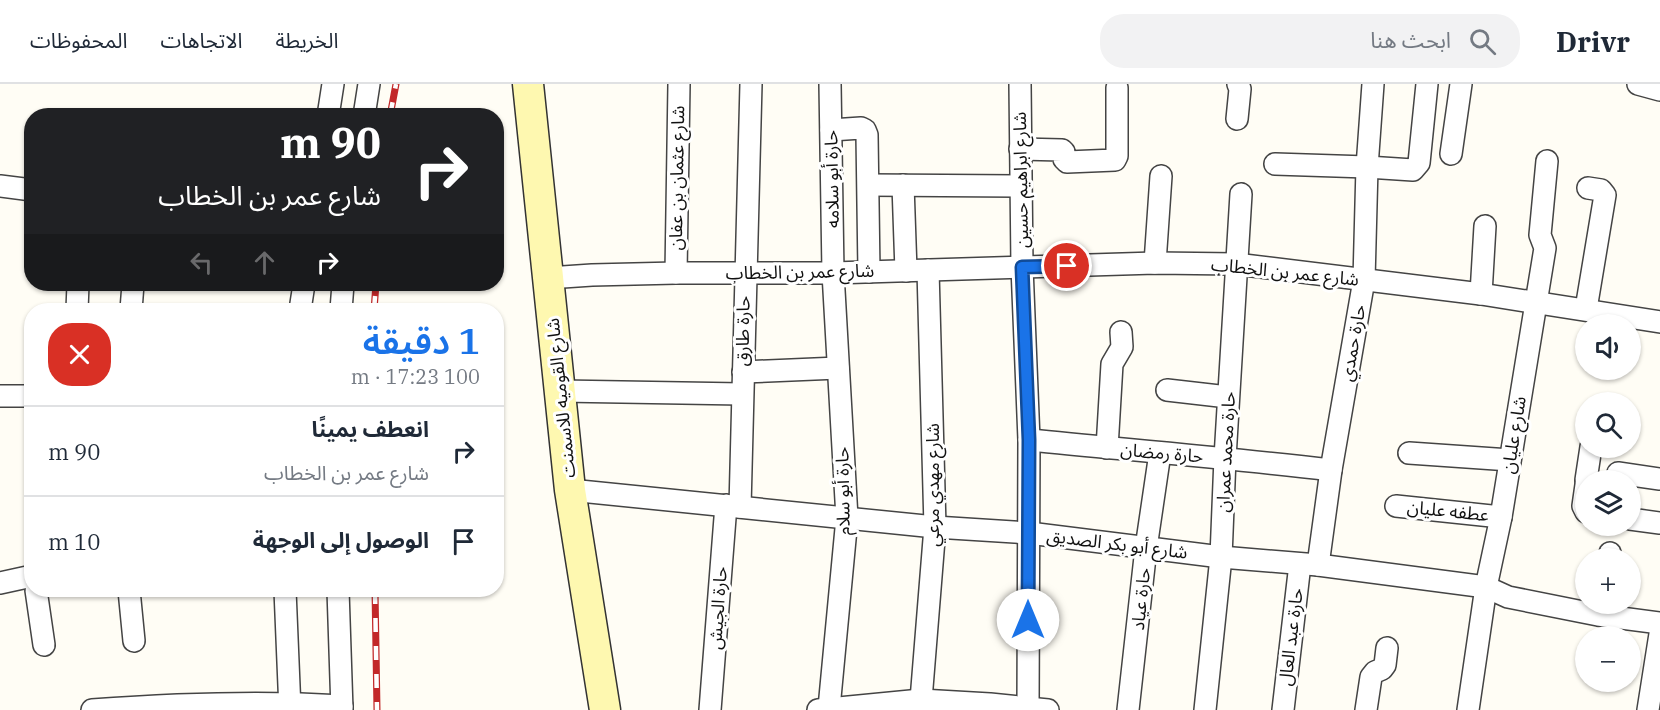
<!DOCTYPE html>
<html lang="ar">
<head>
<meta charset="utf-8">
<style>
	:root { --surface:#fff; --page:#f2f2f3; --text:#1f2937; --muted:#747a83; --line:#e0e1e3; --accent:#1a73e8 }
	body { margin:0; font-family:"IBM Plex Serif","Noto Sans Arabic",serif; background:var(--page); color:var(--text); direction:rtl; height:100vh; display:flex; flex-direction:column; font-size:22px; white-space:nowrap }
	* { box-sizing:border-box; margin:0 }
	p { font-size:20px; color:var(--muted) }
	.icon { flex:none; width:33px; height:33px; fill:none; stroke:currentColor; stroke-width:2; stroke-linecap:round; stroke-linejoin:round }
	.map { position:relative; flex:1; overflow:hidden; direction:ltr }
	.side { position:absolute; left:24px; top:219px; width:480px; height:294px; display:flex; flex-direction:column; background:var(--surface); border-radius:24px; box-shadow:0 2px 4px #0004; direction:rtl }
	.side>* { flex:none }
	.banner { position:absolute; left:24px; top:24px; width:480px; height:183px; border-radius:24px; box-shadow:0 2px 4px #0004; direction:rtl; background:#202124; color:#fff; overflow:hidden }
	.buttons { position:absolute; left:1575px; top:230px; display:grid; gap:12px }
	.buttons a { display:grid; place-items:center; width:66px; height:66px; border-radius:50%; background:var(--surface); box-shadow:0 2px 4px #0004; font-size:30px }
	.pin { position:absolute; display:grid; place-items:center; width:51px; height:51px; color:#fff; margin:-26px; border:3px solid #fff; border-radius:50%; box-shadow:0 2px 6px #0007 }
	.me { position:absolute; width:66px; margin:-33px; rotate:0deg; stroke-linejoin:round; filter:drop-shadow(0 0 4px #0008) }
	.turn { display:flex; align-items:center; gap:21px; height:126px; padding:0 24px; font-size:27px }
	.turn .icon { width:78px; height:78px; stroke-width:2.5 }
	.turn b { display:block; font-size:42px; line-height:51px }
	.lanes { display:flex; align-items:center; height:57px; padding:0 24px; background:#0003; justify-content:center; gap:30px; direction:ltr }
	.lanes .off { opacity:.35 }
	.round { display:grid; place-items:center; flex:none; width:63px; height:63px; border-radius:24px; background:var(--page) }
	.head { display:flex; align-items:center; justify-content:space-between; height:102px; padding:0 24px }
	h1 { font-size:36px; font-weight:600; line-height:45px; color:var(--accent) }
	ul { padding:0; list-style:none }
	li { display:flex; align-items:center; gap:18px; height:90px; padding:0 24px; border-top:2px solid var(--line) }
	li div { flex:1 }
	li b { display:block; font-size:22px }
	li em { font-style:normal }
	header { display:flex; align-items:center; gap:36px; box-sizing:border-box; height:84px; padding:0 30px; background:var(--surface); border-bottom:2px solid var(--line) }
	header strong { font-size:28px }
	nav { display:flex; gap:33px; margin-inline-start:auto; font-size:21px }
	.search { width:420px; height:54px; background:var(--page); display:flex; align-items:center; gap:15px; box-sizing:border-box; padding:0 21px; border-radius:24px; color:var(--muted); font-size:22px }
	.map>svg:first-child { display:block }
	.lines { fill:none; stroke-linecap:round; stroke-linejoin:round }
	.street-casing { stroke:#444; stroke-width:24 }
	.secondary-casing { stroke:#333; stroke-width:33 }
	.street { stroke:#fff; stroke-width:21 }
	.secondary { stroke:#fef8b0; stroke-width:30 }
	.rail-casing { stroke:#c22829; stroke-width:7 }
	.rail { stroke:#fff; stroke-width:4.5; stroke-dasharray:14; stroke-linecap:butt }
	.route-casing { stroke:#114b97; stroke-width:15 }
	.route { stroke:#1a73e8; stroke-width:10 }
	.labels { text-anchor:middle; stroke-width:6; stroke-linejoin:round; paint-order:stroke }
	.street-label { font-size:18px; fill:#111; stroke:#fff }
</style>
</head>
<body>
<header>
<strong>Drivr</strong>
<div class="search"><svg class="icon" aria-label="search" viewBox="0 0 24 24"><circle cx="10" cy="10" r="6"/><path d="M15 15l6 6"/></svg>ابحث هنا</div>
<nav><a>الخريطة</a><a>الاتجاهات</a><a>المحفوظات</a></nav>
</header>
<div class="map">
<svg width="1660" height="626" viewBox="0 0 1660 626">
	<rect width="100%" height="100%" fill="#fffdf5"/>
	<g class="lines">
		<!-- street casing -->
		<g class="street-casing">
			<g id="street">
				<polyline points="1020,0 1022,183 1029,356 1028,624"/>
				<polyline points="1638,0 1660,6"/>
				<polyline points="328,32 333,0"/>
				<polyline points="364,32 369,0"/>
				<polyline points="1237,35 1240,5 1238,0"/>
				<polyline points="831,46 861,44 865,46 867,51 869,188"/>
				<polyline points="1020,65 1062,66 1064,68 1064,75 1067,78 1115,76 1117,72 1117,4"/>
				<polyline points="1451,70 1461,0"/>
				<polyline points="1275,80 1367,83 1413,86 1419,79 1427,0"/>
				<polyline points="869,101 1021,102"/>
				<polyline points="903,101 906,187"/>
				<polyline points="0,102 32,106"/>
				<polyline points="1155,179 1161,92"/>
				<polyline points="676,189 679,0"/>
				<polyline points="548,194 592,191 676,189 833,189 1155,179 1236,180 1481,210 1660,238"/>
				<polyline points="1481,210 1485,142"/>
				<polyline points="1586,225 1605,111 1601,106 1588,104"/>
				<polyline points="77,226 78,200"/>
				<polyline points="131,226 133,200"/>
				<polyline points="300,226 304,200"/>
				<polyline points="341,226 343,200"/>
				<polyline points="743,288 838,284"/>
				<polyline points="1167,306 1228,313"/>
				<polyline points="561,307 742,310"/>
				<polyline points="0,312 32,312"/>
				<path d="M 1029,356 C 1130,366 1230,374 1331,386"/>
				<polyline points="1107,364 1112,280 1122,263 1121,248"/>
				<polyline points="1409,369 1510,376"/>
				<polyline points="1618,389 1660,395"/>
				<polyline points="1586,396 1591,363"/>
				<polyline points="1586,401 1583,422 1586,428"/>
				<polyline points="570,406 935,443 1029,449 1221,473 1318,481 1486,503 1508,513 1598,531 1660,539"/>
				<polyline points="1396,422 1501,433"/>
				<polyline points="740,423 751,0"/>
				<polyline points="1630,435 1660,439"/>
				<polyline points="1609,474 1610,469"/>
				<polyline points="1318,481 1331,386 1364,196 1367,83 1373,0"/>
				<polyline points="0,499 32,492"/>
				<polyline points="36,506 44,561"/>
				<polyline points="129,506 134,557"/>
				<polyline points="285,506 290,626"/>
				<polyline points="338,506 342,626"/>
				<polyline points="921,616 935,443 928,186"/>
				<polyline points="829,624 847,434 833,189 830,0"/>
				<path d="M 92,626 C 175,620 259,617 342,622"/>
				<polyline points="710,626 726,421"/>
				<polyline points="818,626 921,616 990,620 1048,626"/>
				<polyline points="1128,626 1146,464 1160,369"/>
				<polyline points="1205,626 1221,473 1225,374 1241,110"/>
				<polyline points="1283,626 1300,480"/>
				<polyline points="1366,626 1371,593 1375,588 1382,585 1385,581 1387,564"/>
				<polyline points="1468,626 1486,503 1501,433 1545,164 1540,151 1547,77"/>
				<polyline points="1648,626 1660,550"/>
			</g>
		</g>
		<!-- secondary casing -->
		<g class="secondary-casing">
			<polyline id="secondary" points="528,0 570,406 605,626"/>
		</g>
		<!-- street -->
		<use href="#street" class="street"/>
		<!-- secondary -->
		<use href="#secondary" class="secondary"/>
		<!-- rail casing -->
		<g class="rail-casing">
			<g id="rail">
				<polyline points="390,32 396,0"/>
				<polyline points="374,226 376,200"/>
				<polyline points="375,506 377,626"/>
			</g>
		</g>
		<!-- rail -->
		<use href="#rail" class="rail"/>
	</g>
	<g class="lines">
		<!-- route casing -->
		<g class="route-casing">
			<polyline id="route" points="1028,536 1029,356 1022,183 1067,182"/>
		</g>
		<!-- route -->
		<use href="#route" class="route"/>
	</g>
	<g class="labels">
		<!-- street labels -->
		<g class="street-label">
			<text transform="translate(677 94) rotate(-89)" y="6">شارع عثمان بن عفان</text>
			<text transform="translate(832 95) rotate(-91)" y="6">حارة أبو سلامه</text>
			<text transform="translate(1021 96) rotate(-91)" y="6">شارع ابراهيم حسين</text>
			<text transform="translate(800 188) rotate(-1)" y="6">شارع عمر بن الخطاب</text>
			<text transform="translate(1285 188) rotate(6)" y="6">شارع عمر بن الخطاب</text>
			<text transform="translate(743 247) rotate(-89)" y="6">حارة طارق</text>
			<text transform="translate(1353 259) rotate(-80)" y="6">حارة حمدي</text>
			<text transform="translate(561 314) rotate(-96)" y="6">شارع القوميه للاسمنت</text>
			<text transform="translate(1514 351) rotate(-81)" y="6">شارع عليان</text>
			<text transform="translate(1226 368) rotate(-87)" y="6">حارة محمد عمران</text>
			<text transform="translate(1162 369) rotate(5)" y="6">حارة رمضان</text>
			<text transform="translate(933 401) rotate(-90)" y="6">شارع مهدي مرعي</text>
			<text transform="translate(843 407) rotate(-91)" y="6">حارة أبو سلام</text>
			<text transform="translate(1448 427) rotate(6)" y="6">عطفه عليان</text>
			<text transform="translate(1117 460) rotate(7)" y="6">شارع أبو بكر الصديق</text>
			<text transform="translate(1141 515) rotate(-84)" y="6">حارة عياد</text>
			<text transform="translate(718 524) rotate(-86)" y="6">حارة الجيش</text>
			<text transform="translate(1291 553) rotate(-83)" y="6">حارة عبد العال</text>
		</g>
	</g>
</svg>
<div class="buttons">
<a><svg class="icon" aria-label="sound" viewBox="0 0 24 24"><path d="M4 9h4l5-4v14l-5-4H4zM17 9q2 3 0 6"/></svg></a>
<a><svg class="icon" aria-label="search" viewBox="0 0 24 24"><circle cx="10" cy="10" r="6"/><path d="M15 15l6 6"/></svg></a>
<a><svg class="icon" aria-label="layers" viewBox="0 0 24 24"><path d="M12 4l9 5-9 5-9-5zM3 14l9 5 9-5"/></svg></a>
<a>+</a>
<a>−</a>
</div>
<div class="pin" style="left:1067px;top:182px;background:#d93025"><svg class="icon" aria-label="arrive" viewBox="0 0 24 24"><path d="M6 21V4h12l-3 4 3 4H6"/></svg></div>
<svg class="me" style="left:1028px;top:536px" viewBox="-20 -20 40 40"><circle r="19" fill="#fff"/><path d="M0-13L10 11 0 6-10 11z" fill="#1a73e8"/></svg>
<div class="banner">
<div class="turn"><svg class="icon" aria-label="right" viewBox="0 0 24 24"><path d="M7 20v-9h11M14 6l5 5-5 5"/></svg><div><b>90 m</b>شارع عمر بن الخطاب</div></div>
<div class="lanes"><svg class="icon off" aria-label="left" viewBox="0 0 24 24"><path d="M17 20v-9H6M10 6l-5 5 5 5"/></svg><svg class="icon off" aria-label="ahead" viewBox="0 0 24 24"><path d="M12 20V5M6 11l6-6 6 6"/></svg><svg class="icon" aria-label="right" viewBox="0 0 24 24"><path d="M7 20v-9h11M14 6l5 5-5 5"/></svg></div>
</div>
<section class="side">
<div class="head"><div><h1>1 دقيقة</h1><p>100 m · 17:23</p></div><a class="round" style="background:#d93025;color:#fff"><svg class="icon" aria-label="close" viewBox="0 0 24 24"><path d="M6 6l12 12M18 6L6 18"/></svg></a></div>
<ul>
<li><svg class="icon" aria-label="right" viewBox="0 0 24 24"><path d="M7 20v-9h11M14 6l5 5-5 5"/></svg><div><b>انعطف يمينًا</b><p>شارع عمر بن الخطاب</p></div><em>90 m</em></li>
<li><svg class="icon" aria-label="arrive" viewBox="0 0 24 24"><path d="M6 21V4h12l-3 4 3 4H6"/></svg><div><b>الوصول إلى الوجهة</b></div><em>10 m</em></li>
</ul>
</section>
</div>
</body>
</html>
